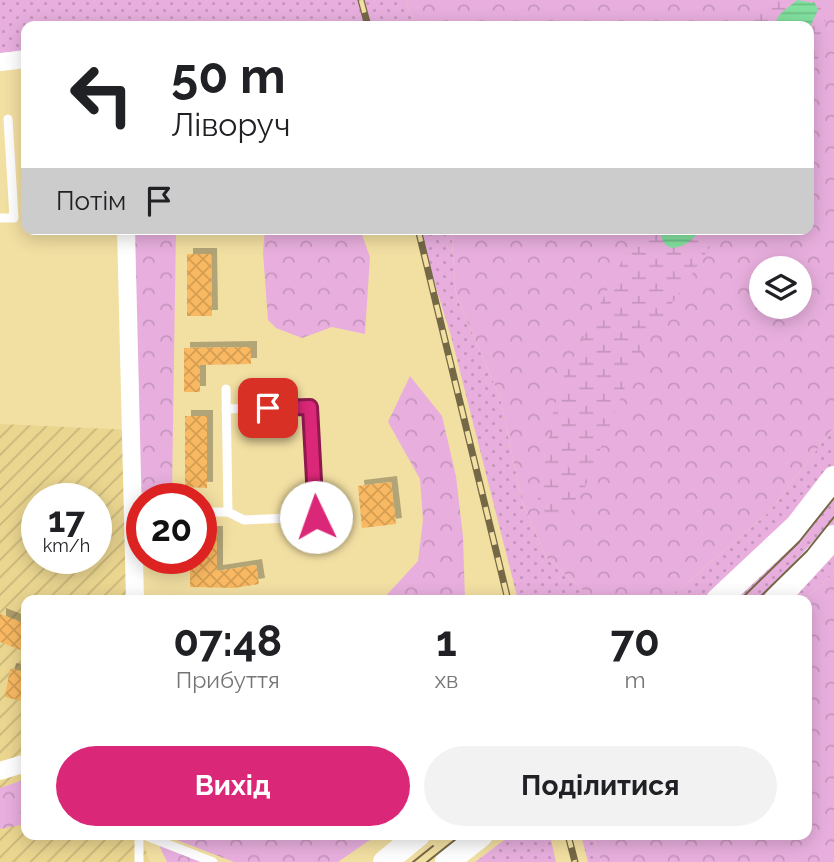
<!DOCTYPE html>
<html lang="uk">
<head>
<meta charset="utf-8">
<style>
	:root { --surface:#fff; --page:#f2f2f2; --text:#202124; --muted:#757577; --accent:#db2777 }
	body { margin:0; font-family:Raleway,sans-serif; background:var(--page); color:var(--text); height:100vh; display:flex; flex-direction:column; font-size:26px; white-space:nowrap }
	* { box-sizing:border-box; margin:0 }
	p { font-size:23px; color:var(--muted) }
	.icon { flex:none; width:38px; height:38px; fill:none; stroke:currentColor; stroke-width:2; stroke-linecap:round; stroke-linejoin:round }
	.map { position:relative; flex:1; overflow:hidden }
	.panel { position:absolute; left:21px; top:595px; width:791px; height:245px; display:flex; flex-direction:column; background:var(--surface); border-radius:14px; box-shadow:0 4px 18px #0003 }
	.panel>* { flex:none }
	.top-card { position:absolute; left:21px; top:21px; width:793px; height:214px; border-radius:14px; box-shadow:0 4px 18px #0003; background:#fff; color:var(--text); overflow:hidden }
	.buttons { position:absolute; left:749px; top:256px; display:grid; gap:14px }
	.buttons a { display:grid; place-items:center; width:63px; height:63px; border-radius:50%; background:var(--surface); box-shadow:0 4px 18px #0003; font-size:35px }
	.speed { position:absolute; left:21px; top:483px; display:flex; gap:14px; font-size:35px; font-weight:700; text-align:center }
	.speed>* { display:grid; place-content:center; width:91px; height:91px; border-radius:50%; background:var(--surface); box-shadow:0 4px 18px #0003; line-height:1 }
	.speed small { font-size:18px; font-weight:400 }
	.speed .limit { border:10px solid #d22; background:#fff; color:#111 }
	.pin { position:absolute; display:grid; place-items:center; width:60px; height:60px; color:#fff; margin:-30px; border-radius:14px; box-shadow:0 4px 10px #0006 }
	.me { position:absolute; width:77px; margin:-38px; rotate:357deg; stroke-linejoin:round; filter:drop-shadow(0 0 5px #0008) }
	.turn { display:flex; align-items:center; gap:24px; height:147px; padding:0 35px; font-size:32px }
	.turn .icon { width:91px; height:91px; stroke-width:2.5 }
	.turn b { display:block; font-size:49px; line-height:60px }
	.then { display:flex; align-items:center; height:66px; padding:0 35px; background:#0003; gap:14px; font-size:26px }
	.eta { display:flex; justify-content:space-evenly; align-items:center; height:119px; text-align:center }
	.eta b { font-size:42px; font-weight:700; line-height:49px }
	.cta { display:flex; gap:14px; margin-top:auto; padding:14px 35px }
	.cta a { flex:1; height:80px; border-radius:42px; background:var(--accent); color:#fff; font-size:28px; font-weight:700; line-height:80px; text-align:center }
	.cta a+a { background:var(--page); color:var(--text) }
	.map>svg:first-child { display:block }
	.industrial { fill:url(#industrial-furrows); fill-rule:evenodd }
	.grass { fill:url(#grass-dots) }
	.forest { fill:url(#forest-crowns); fill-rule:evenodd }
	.wetland { fill:url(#wetland-marsh) }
	.water { fill:url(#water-rules) }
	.building { fill:url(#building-cross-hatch); filter:url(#shadow) }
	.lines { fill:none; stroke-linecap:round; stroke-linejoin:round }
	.lane { stroke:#fff; stroke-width:9 }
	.street { stroke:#fff; stroke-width:18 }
	.secondary { stroke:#fff; stroke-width:24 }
	.tram { stroke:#746846; stroke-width:2 }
	.rail-casing { stroke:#746846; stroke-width:7 }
	.rail { stroke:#f2dfa2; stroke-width:4.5; stroke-dasharray:13; stroke-linecap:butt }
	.route-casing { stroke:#8e194d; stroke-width:18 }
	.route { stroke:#db2777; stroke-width:12 }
</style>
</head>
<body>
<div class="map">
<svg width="834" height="862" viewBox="0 0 834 862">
	<defs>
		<pattern id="industrial-furrows" width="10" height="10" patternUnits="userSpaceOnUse" patternTransform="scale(1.75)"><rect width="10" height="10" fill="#ebd690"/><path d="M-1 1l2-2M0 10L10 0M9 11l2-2" fill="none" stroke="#c9b67a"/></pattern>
		<pattern id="grass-dots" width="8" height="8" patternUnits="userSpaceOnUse" patternTransform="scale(1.75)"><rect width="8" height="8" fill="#e8afde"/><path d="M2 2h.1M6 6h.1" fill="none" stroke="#c695bd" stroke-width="1.8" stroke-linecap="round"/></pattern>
		<pattern id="forest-crowns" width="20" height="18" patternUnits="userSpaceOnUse" patternTransform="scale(1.75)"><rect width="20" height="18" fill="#e8afde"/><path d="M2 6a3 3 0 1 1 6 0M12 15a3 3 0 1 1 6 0" fill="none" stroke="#c695bd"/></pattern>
		<pattern id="wetland-marsh" width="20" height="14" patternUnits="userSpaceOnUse" patternTransform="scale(1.75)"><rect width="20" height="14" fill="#e8afde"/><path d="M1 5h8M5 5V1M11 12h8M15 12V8" fill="none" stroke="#c695bd"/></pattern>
		<pattern id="water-rules" width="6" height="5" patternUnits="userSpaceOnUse" patternTransform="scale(1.75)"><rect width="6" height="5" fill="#82e09f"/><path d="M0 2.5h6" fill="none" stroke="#6fbf87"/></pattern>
		<pattern id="building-cross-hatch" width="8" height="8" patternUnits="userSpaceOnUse" patternTransform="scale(1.75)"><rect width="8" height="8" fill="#f9b962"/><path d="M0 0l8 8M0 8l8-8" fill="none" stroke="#d59e53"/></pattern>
		<filter id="shadow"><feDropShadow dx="6" dy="-6" stdDeviation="0" flood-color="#0004"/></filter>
	</defs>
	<rect width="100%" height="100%" fill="#f2dfa2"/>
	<!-- industrial -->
	<path class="industrial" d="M 0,424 L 132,430 L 131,600 L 26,600 L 26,835 L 140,835 L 150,862 L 0,862 ZM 37,499 L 96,499 L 96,558 L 37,558 Z"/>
	<!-- grass -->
	<g class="grass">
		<polygon points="0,0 406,0 415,26 26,26 26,59 0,62"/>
		<polygon points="418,229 451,229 456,295 500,397 522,501 546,557 594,600 518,600 451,336"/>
		<polygon points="834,427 834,573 804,600 663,600 681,588 769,512"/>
		<polygon points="511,835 550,835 556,862 475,862"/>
		<polygon points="581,835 593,835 601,862 588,862"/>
	</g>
	<!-- forest -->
	<g class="forest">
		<path d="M 406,0 L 834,0 L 834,427 L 769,512 L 681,588 L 663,600 L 594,600 L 546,557 L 522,501 L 500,397 L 456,295 L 451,229 L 808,229 L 808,26 L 415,26 ZM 761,268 L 800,268 L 800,306 L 761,306 Z"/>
		<polygon points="126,229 176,229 172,493 131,492"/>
		<polygon points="265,229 360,229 370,257 365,334 332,327 302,338 276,328 268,320 263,253"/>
		<polygon points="410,376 442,416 456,476 463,537 465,600 382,600 418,561 423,520 420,479 388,422"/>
		<polygon points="834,573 834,862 601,862 593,835 807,835 807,600 804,600"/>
		<polygon points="26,779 26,824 0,829 0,788"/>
		<polygon points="164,835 377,835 338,862 234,862"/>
		<polygon points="158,843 202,862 167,862"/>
	</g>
	<!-- wetland -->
	<g class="wetland">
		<path d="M 762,0 L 803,0 C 789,1 779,15 773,26 L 747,26 Z"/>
		<polygon points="805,0 829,0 819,55 809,85 809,29 816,16"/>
		<polygon points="638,229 660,229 659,233 698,234 701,229 722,229 652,333 634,365 585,487 572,510 560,519 548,515 539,506 537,491 544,469 553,413 562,380"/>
	</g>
	<!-- water -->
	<g class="water">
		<polygon points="797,0 815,3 818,10 809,29 808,26 773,26 780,14"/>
		<path d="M 660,229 L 701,229 C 689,247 662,260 660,229 Z"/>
	</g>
	<!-- building -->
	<g class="building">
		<polygon points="187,254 211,254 212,316 187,316"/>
		<polygon points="251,347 251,364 200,365 200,392 184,392 184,348"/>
		<polygon points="185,416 207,416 207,488 185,487"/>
		<polygon points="391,482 396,524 362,528 358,486"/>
		<polygon points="201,532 217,532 217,571 256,565 259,584 234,588 190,587 190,558 201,558"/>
		<polygon points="0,614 26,624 26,652 0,642"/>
		<polygon points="10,669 26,672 26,702 5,697"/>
	</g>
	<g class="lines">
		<!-- lane -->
		<g class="lane">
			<polyline points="0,218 14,218 8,119"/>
			<polyline points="226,409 310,407 316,517 244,520 228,512"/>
			<polyline points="201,512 228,512 226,389"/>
			<polyline points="144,835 213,862"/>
			<polyline points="139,862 139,835"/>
		</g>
		<!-- street -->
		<g class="street">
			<polyline points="0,62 26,59"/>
			<polyline points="126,229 135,600"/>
			<polyline points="0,771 26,763"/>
		</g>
		<!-- secondary -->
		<g class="secondary">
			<polyline points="718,600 797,526 834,478"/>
			<polyline points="776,600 834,537"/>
			<polyline points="385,862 418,835"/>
			<polyline points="447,862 481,835"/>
		</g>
		<!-- tram -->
		<g class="tram">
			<polyline points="740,600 799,542 834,498"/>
			<polyline points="757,600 807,551 834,517"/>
			<polyline points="413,862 433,846"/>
			<polyline points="427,862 461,835"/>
		</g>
		<!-- rail casing -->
		<g class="rail-casing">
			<g id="rail">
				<polyline points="361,0 368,26"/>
				<polyline points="418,229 508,600"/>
				<polyline points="568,835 575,862"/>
			</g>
		</g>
		<!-- rail -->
		<use href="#rail" class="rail"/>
	</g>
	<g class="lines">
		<!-- route casing -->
		<g class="route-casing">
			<polyline id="route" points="268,408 310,407 316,517"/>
		</g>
		<!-- route -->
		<use href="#route" class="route"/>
	</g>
</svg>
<div class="buttons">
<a><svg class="icon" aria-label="layers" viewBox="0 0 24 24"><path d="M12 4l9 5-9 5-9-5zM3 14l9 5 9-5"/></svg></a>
</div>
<div class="speed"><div>17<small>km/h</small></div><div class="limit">20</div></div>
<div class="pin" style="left:268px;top:408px;background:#d93025"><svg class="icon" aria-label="arrive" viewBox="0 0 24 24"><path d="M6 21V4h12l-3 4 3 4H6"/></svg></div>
<svg class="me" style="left:316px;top:517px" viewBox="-20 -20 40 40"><circle r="19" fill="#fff"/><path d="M0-13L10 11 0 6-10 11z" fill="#db2777"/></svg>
<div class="top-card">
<div class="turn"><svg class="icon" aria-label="left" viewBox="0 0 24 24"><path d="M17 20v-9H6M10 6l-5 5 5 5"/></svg><div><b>50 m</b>Ліворуч</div></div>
<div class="then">Потім<svg class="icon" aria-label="arrive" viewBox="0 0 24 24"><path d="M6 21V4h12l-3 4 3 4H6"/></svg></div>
</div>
<section class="panel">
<div class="eta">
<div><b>07:48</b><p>Прибуття</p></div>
<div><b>1</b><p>хв</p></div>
<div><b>70</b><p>m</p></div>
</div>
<div class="cta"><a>Вихід</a><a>Поділитися</a></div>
</section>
</div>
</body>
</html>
